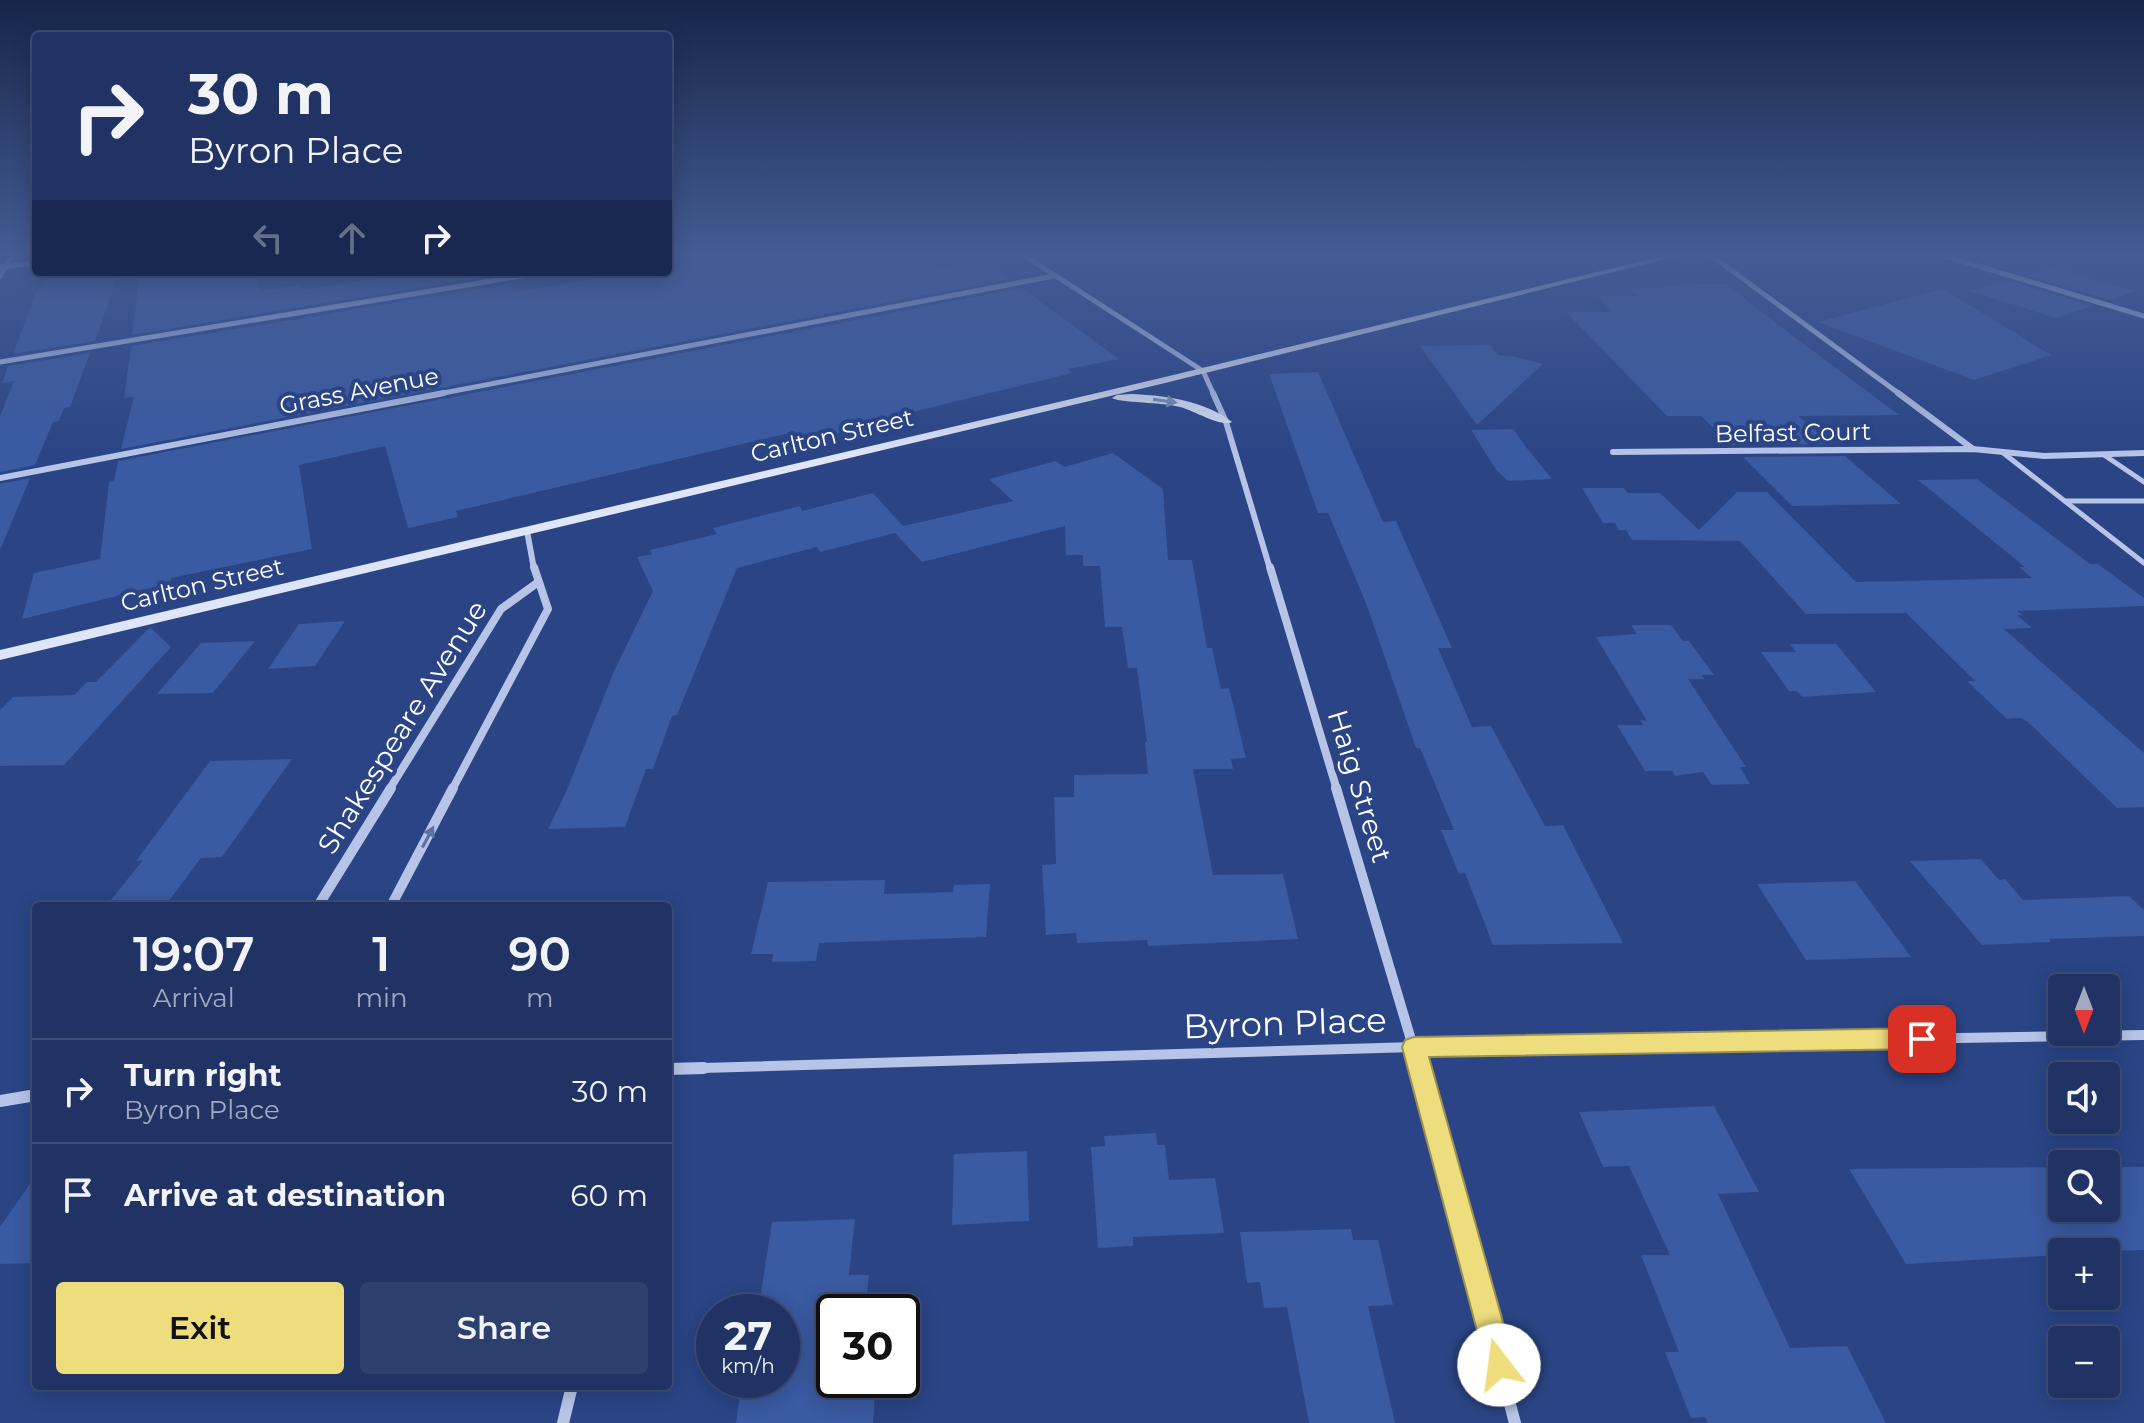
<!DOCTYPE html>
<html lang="en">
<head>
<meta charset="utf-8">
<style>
	:root { --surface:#203364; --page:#2d3f6d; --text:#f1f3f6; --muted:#a2aabf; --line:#3d4e78; --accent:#eedd7c }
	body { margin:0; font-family:Montserrat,sans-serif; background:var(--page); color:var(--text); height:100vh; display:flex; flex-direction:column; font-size:30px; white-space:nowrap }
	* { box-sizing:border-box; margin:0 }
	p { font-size:26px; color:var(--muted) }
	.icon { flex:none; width:44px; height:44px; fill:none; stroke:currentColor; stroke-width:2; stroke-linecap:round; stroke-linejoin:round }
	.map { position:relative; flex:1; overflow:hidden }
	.sheet { position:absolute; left:32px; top:902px; width:640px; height:488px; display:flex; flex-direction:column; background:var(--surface); border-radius:8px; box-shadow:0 4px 20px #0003,0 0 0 2px var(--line) }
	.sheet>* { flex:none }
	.top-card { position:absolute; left:32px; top:32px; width:640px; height:244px; border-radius:8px; box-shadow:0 4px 20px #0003,0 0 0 2px var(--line); background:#203364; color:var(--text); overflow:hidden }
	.needle { width:52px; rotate:180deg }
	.fabs { position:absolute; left:2048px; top:974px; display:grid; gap:16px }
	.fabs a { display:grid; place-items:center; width:72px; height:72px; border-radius:8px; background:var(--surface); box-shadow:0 4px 20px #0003,0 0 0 2px var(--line); font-size:40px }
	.speed { position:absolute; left:696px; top:1294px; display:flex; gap:16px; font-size:40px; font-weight:700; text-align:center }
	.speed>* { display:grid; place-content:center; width:104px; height:104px; border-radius:50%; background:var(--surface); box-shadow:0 4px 20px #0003,0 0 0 2px var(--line); line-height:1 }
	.speed small { font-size:20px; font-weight:400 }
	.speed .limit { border:4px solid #111; border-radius:12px; background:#fff; color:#111 }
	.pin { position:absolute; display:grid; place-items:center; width:68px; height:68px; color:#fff; margin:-34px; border-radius:16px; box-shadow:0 4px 12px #0006 }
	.me { position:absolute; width:88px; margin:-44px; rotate:345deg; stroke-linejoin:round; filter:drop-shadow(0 0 6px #0008) }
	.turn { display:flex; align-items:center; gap:28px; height:168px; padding:0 24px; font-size:36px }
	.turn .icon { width:104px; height:104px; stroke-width:2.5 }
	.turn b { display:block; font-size:56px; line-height:68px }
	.lanes { display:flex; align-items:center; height:76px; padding:0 24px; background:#0003; justify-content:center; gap:40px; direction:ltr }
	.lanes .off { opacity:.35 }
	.eta { display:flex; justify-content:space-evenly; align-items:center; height:136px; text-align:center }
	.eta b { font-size:48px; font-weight:600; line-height:56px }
	.cta { display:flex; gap:16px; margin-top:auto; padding:16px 24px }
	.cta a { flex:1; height:92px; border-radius:8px; background:var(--accent); color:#111; font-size:32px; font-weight:600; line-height:92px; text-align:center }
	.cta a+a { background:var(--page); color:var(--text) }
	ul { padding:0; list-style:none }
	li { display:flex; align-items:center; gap:24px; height:104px; padding:0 24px; border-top:2px solid var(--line) }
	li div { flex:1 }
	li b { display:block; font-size:30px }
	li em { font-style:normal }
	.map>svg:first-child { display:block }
	.building { fill:#3a5aa1 }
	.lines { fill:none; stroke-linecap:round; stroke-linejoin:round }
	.service { stroke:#b5c4e7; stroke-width:5 }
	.minor-far4 { stroke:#b5c4e7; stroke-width:5 }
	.minor-far3 { stroke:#b5c4e7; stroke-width:6 }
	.minor-far2 { stroke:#b5c4e7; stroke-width:8 }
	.minor-far1 { stroke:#b5c4e7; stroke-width:10 }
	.minor { stroke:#b5c4e7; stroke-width:12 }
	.secondary { fill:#dee5f7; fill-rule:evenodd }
	.oneway { fill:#7b8cb8 }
	.oneway2 { fill:#5b71a7 }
	.route { fill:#eedd7c; stroke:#9b9051; stroke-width:2 }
	.labels { text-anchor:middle; stroke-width:8; stroke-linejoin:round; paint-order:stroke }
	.far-street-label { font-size:24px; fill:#fff; stroke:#2a4485 }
	.street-label { font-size:28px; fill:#fff; stroke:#2a4485 }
	.near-street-label { font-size:34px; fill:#fff; stroke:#2a4485 }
</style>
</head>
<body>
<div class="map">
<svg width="2144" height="1423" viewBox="0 0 2144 1423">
	<rect width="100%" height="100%" fill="#2a4485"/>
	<!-- building -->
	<g class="building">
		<polygon points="727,256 933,256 934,269 982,260 1009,279 121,449 134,397 124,398 131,346 510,284 514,292 636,272 668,272 668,267"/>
		<polygon points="2049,268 2066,271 2135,291 2110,300 2026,275"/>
		<polygon points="50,272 119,272 95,341 13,354 36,293"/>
		<polygon points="140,272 258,272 260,291 301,285 301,289 306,289 396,276 395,272 504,273 132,335"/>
		<polygon points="2007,280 2092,306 2056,318 1970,291"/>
		<polygon points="1726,284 1793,336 1899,415 1798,416 1831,444 1731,445 1701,416 1667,416 1566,312 1612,312 1598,296 1638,296 1631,289 1665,288 1661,285"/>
		<polygon points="1022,288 1119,359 1068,369 1072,373 880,420 883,423 812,439 810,437 796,440 790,433 456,511 458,517 408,528 385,446 299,465 312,549 171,578 171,583 22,619 34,573 100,559 109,482 114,481 118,461"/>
		<polygon points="1943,289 2051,355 1974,380 1818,322"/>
		<polygon points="1490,345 1498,355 1512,356 1543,364 1477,425 1420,346"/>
		<polygon points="90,353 70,407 64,408 59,421 53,422 35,465 0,472 0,416 14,381 2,383 8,366"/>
		<polygon points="1318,372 1383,522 1396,521 1452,648 1438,648 1472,727 1491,726 1545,826 1563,825 1623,943 1493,945 1465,873 1459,874 1441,830 1454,830 1420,748 1416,748 1366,603 1328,513 1318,513 1269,374"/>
		<polygon points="1513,429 1526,447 1552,479 1508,481 1497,471 1471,430"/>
		<polygon points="1113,453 1163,489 1168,560 1192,560 1207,648 1212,648 1221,689 1229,688 1246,758 1231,759 1233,769 1193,769 1213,875 1283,874 1298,939 1148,946 1147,940 1077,943 1076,933 1046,935 1042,865 1056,864 1054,797 1074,797 1074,775 1148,774 1145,742 1147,742 1137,668 1128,668 1122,627 1105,627 1100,566 1083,566 1083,555 1066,555 1065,526 922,562 895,533 820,552 817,547 737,568 677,715 672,716 653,769 646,769 625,827 548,829 566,792 614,671 653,591 637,557 652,554 650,550 717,534 713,528 800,506 802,511 873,493 903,526 1013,501 989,479 1056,461 1064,467"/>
		<polygon points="1845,456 1901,504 1792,506 1743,457"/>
		<polygon points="30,478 1,548 0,548 0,484"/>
		<polygon points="1977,479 2090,564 2098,564 2144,598 2144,606 2017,611 2023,615 2017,615 2032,628 2004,629 2144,753 2144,807 2117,808 2028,722 2020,718 2007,719 1967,681 1975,681 1906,613 1806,614 1740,541 1632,540 1626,530 1619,530 1615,523 1603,523 1582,488 1624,488 1628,493 1660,493 1699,530 1737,492 1767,492 1856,582 2032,578 2019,567 2025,567 1918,480"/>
		<polygon points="345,621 315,666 268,669 299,624"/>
		<polygon points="1631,625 1671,625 1683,641 1689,641 1714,675 1702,675 1704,679 1688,679 1746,767 1740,767 1750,784 1712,785 1703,772 1675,776 1672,771 1645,771 1617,725 1643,725 1640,720 1647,721 1596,637 1637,634"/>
		<polygon points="150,627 171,647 64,765 0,766 0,710 13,697 74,695 87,682 96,682"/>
		<polygon points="255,641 213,693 157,694 201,643"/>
		<polygon points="1790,644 1836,644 1876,692 1802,697 1797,691 1789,691 1761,652 1796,652"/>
		<polygon points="292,759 222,857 201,858 165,906 106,906 143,860 136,861 210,761"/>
		<polygon points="1981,859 1999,880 2005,879 2023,900 2129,896 2144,910 2144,936 2049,939 2051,942 1982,945 1910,861"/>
		<polygon points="885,880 884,894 953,892 954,885 990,884 986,937 819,943 816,961 772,962 773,954 751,954 768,882"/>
		<polygon points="1855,881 1911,957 1806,960 1757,884"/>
		<polygon points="1714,1106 1759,1192 1718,1194 1790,1348 1847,1346 1886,1423 1708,1423 1705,1417 1691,1418 1665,1352 1679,1352 1641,1255 1670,1255 1629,1166 1603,1167 1579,1112"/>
		<polygon points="1156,1133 1157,1145 1165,1145 1169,1180 1215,1178 1224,1233 1133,1237 1133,1246 1098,1248 1091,1147 1105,1146 1104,1136"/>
		<polygon points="1027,1151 1029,1221 952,1225 954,1154"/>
		<polygon points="2062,1167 2062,1208 2106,1208 2106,1167 2144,1167 2144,1250 2062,1252 2062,1255 1906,1264 1849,1169"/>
		<polygon points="36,1175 36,1263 0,1264 0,1227"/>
		<polygon points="855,1219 849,1275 869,1275 865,1312 834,1312 834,1380 876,1380 873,1423 736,1423 742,1380 782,1380 782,1312 758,1312 772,1222"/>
		<polygon points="1351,1229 1353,1240 1378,1240 1393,1305 1368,1306 1395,1423 1309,1423 1287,1307 1264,1308 1260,1282 1247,1283 1240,1232"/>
	</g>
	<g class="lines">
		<!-- service -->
		<g class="service">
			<polyline points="2002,452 2144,563"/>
			<polyline points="2104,455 2144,482"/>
			<polyline points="2065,501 2144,501"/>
		</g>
		<!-- minor-far4 -->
		<g class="minor-far4">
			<polyline points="1025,256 1203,371 1214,395"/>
			<polyline points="1712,256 1901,395"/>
			<polyline points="1945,256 2144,316"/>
			<polyline points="0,267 36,263"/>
			<polyline points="0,277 11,256"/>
			<polyline points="0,362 546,272"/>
			<polyline points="433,395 1054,276"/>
		</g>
		<!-- minor-far3 -->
		<g class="minor-far3">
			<polyline points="1213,393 1226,422 1270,569"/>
			<polyline points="1898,393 1973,449"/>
			<polyline points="1613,452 1973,449 2044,456 2144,453"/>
			<polyline points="0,478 444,393"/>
			<polyline points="527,531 534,569"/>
		</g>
		<!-- minor-far2 -->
		<g class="minor-far2">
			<polyline points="1270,567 1337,790"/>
			<polyline points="389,790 501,609 537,583"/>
			<polyline points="452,790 548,609 534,567"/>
		</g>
		<!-- minor-far1 -->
		<g class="minor-far1">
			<polyline points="1336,788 1420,1070"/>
			<polyline points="318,906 391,788"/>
			<polyline points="391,906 453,788"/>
			<polyline points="668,1069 1414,1047 2144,1035"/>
		</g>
		<!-- minor -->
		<g class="minor">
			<polyline points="1420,1068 1515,1423"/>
			<polyline points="668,1069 704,1068"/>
			<polyline points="0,1101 36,1095"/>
			<polyline points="563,1423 572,1386"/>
		</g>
		<!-- secondary -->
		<g class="secondary">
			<polygon points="1663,256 1678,256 1165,383 0,660 0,650 1165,377"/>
			<path d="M 1131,394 C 1164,395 1206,401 1232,422 C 1222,428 1193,410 1180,407 C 1164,402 1119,403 1112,398 L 1117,395 Z"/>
		</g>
	</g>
	<!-- one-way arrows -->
	<defs><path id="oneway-solid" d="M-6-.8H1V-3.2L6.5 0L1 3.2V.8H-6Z" transform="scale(2)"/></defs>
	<use class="oneway" href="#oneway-solid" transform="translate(1165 401) rotate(8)"/>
	<use class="oneway2" href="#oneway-solid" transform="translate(428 837) rotate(-62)"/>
	<!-- sky -->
	<linearGradient id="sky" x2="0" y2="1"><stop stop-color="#172549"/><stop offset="0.56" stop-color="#445c94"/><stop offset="1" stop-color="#445c94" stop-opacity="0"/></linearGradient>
	<rect width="2144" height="455" fill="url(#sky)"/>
	<!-- route -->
	<polygon class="route" points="1922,1028 1930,1031 1934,1039 1930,1046 1922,1049 1429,1057 1515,1365 1510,1376 1499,1380 1489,1376 1402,1047 1405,1040 1414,1037"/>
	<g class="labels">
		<!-- far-street labels -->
		<g class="far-street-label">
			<text transform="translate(359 391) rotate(-11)" y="8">Grass Avenue</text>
			<text transform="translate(1793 433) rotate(-1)" y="8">Belfast Court</text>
			<text transform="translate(832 436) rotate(-13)" y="8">Carlton Street</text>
			<text transform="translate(202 585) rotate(-13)" y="8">Carlton Street</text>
		</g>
		<!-- street labels -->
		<g class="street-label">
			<text transform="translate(402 727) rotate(-58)" y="10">Shakespeare Avenue</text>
			<text transform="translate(1360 786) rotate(73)" y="10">Haig Street</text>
		</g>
		<!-- near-street labels -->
		<g class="near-street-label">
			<text transform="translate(1285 1023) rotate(-2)" y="12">Byron Place</text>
		</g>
	</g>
</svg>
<div class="fabs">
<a><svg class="needle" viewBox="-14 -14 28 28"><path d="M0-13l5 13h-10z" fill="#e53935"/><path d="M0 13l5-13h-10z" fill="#a2aabf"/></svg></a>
<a><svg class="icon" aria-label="sound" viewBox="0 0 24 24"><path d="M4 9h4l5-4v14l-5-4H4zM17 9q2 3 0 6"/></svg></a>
<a><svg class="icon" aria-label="search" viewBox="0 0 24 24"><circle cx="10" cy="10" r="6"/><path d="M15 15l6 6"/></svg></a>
<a>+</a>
<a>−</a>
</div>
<div class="speed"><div>27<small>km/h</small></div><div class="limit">30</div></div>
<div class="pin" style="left:1922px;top:1039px;background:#d93025"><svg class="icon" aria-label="arrive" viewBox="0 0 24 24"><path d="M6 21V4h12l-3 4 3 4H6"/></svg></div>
<svg class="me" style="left:1499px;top:1365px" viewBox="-20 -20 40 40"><circle r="19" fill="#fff"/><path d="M0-13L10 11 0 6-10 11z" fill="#eedd7c"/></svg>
<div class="top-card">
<div class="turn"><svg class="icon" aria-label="right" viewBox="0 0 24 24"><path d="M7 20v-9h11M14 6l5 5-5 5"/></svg><div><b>30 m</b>Byron Place</div></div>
<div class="lanes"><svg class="icon off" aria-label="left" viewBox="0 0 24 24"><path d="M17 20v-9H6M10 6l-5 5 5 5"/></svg><svg class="icon off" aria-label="ahead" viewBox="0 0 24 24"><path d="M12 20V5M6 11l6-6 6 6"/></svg><svg class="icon" aria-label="right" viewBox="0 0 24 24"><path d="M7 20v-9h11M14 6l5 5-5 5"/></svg></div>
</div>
<section class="sheet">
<div class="eta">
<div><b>19:07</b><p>Arrival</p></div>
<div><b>1</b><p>min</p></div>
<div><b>90</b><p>m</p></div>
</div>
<ul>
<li><svg class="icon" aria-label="right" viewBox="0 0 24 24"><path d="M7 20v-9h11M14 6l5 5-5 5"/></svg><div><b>Turn right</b><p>Byron Place</p></div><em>30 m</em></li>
<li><svg class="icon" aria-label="arrive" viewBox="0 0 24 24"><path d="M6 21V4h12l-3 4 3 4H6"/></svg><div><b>Arrive at destination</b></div><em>60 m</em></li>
</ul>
<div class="cta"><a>Exit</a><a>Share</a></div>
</section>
</div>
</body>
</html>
